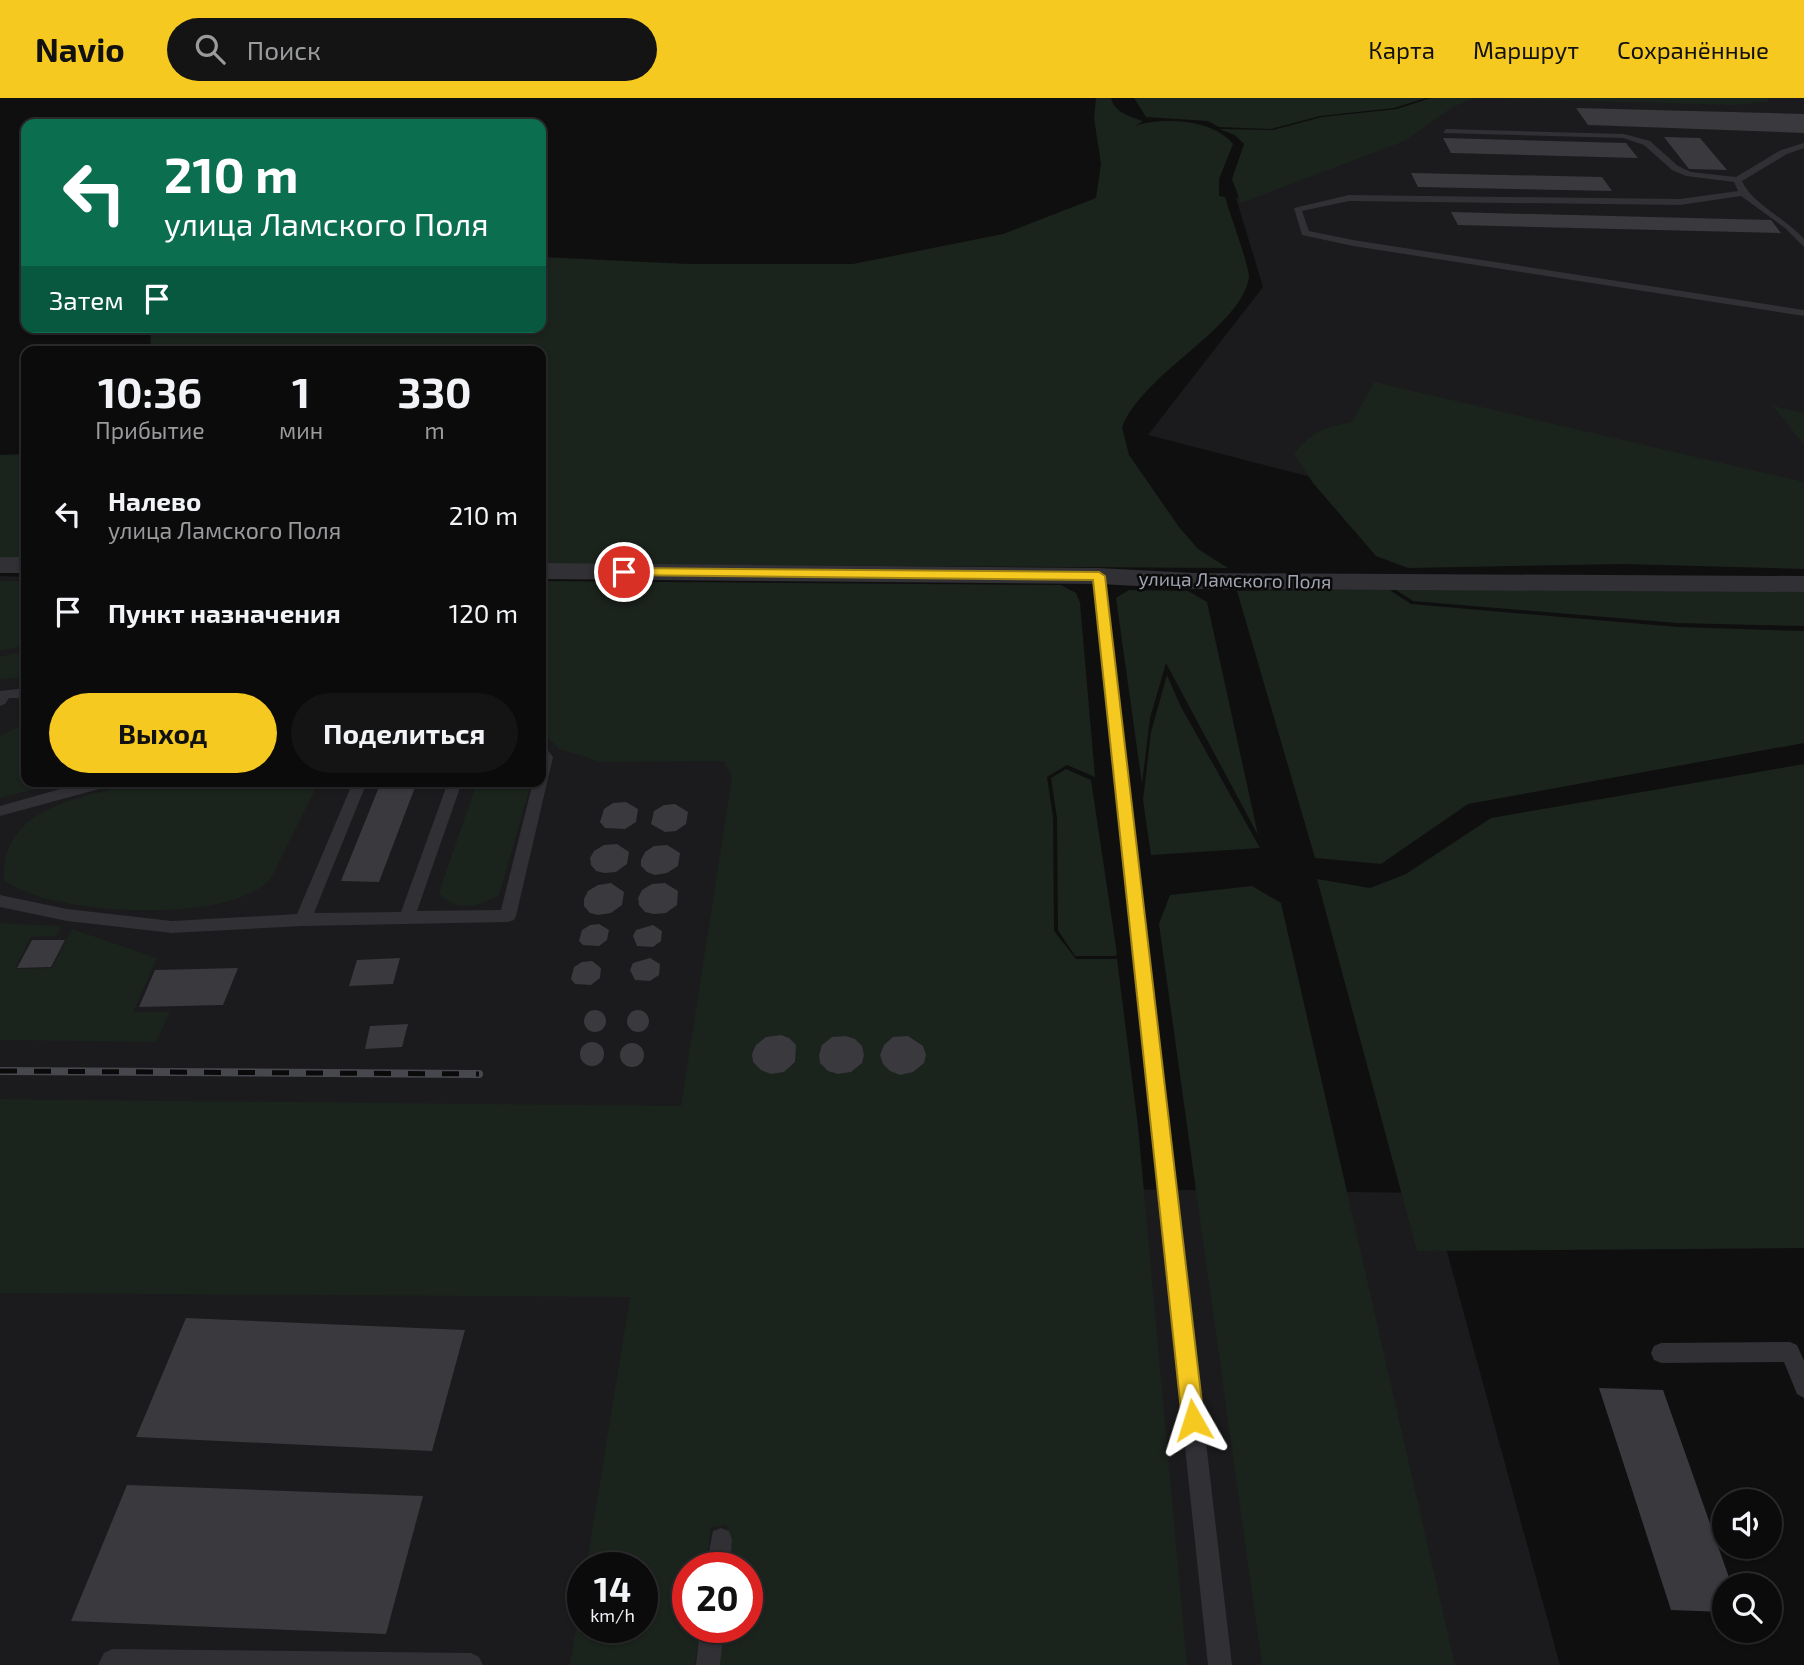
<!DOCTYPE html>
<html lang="ru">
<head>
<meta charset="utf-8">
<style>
	:root { --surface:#0b0b0c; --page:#141415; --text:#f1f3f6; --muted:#9a9b9d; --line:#2b2b2d; --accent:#f6c921 }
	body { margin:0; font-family:"Exo 2",sans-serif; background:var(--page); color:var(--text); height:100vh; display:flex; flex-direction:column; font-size:26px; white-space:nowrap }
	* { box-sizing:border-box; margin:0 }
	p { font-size:23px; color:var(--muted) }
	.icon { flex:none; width:38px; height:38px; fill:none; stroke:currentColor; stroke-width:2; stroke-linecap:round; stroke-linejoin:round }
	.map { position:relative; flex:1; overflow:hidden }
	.drawer { position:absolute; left:21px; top:248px; width:525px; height:441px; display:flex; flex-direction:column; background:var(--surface); border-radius:14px; box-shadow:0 2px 5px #0004,0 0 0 2px var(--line) }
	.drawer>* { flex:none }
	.top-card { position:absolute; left:21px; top:21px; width:525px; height:214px; border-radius:14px; box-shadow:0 2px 5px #0004,0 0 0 2px var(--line); background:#0b6e4f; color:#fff; overflow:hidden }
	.controls { position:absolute; left:1712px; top:1391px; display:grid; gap:14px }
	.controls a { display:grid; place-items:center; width:70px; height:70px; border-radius:50%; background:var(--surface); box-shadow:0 2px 5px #0004,0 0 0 2px var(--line); font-size:35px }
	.speed { position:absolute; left:567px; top:1454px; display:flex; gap:14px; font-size:35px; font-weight:700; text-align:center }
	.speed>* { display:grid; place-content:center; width:91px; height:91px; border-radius:50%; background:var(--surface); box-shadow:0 2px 5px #0004,0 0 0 2px var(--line); line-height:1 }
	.speed small { font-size:18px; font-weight:400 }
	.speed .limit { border:10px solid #d22; background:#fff; color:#111 }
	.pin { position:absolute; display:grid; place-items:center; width:60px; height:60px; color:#fff; margin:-30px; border:4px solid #fff; border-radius:50%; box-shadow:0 2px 7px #0007 }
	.me { position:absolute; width:77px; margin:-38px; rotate:354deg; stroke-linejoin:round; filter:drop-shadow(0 0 5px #0008) }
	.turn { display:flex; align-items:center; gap:24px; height:147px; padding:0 28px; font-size:32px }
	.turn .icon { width:91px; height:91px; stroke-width:2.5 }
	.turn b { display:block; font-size:49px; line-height:60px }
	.then { display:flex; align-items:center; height:66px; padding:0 28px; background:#0003; gap:14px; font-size:26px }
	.eta { display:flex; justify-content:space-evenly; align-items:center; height:119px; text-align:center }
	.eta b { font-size:42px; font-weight:700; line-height:49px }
	.button { display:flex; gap:14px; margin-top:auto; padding:14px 28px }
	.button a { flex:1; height:80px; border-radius:42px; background:var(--accent); color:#111; font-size:28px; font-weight:700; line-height:80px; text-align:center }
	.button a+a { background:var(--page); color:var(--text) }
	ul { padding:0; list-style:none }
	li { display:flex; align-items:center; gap:21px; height:98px; padding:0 28px }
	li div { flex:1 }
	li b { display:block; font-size:26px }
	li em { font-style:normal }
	header { display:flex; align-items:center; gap:42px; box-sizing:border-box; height:98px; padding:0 35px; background:var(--accent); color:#111 }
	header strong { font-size:33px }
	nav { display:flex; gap:38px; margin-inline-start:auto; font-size:24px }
	.search { width:490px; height:63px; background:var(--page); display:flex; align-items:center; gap:18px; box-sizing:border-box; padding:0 24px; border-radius:38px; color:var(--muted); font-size:26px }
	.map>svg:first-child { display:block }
	.built { fill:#1b1b1d; fill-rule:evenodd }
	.green { fill:#1b231d }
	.building { fill:#39393e }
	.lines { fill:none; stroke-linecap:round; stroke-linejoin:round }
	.lane { fill:#303035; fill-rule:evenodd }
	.street { fill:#303035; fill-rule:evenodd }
	.rail-casing { stroke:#47484e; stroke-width:8 }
	.rail { stroke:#0a0a0b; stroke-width:5; stroke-dasharray:17; stroke-linecap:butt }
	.route { fill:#f6c921; stroke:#a08315; stroke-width:2 }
	.labels { text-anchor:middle; stroke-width:5; stroke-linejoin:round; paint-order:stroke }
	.far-street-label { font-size:19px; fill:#a0a3b2; stroke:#0a0a0b }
</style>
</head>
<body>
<header>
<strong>Navio</strong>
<div class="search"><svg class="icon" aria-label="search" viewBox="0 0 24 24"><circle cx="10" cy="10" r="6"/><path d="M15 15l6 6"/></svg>Поиск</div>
<nav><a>Карта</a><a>Маршрут</a><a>Сохранённые</a></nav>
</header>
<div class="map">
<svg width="1804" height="1567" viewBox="0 0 1804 1567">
	<rect width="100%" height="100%" fill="#0f0f10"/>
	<!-- built -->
	<g class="built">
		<polygon points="1464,0 1804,0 1804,388 1315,380 1148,337 1263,189 1236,100 1379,46"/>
		<polygon points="0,478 26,479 26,684 541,684 541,488 1030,499 1061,1066 0,1066"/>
		<path d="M 0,1078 L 1431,1095 L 1560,1567 L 0,1567 ZM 583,1470 L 642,1470 L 642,1530 L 583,1530 ZM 688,1470 L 747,1470 L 747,1530 L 688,1530 Z"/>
	</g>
	<!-- green -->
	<g class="green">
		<path d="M 1096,0 L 1111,0 C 1114,14 1131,19 1143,23 L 1135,28 C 1162,19 1213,21 1233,46 L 1219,81 L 1219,98 L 1225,99 C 1229,113 1250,170 1249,180 C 1239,232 1145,273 1122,329 L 1129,357 L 1179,429 L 1198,451 L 1228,470 L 541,466 L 541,254 L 151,254 L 150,229 L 541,229 L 541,159 L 689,166 L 853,166 L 1003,136 L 1096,100 L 1101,66 L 1094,20 Z"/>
		<polygon points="1134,0 1426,0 1394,10 1320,18 1271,31 1219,29 1208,23 1146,19"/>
		<polygon points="1431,0 1474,0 1453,9 1405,43 1241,105 1232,81 1244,46 1235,37 1219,31 1273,32 1322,19 1397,11"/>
		<polygon points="1492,0 1767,0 1770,3 1736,7"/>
		<path d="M 1374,284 L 1804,384 L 1804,471 L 1623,466 L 1408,470 L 1376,458 L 1313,385 L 1294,356 C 1313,332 1323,330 1352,324 Z"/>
		<polygon points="1773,308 1804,315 1804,347"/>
		<polygon points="26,356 26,460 0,459 0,357"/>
		<polygon points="0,483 26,483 26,547 0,553"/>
		<polygon points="541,483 1061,487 1076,495 1080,505 1095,679 1067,667 1047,679 1053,719 1054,833 1076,861 1117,861 1138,1028 1187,1567 720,1567 722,1530 747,1530 747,1470 725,1470 727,1427 711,1429 706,1470 688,1470 688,1530 700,1530 695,1567 570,1567 583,1488 583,1530 642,1530 642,1470 586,1470 630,1199 0,1195 0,1001 681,1008 732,679 724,663 600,664 560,651 541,634"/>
		<polygon points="1393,490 1804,492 1804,528 1677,525 1413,503"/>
		<polygon points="1388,491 1411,506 1678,529 1804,533 1804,645 1468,706 1381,766 1315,760 1237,493"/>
		<polygon points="1129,492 1188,493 1207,504 1258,737 1166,565 1150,620 1142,686 1116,500"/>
		<polygon points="26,553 26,579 0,581 0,559"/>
		<polygon points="1167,577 1180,607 1260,750 1151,757 1143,702 1151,634"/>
		<polygon points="26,625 26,684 65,684 0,700 0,638"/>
		<polygon points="1804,666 1804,1150 1417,1153 1317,781 1370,790 1406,776 1491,720"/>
		<polygon points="1066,671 1091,682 1117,856 1115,858 1075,858 1058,832 1057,720 1051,680"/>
		<path d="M 143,684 L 319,684 C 307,708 295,732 283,756 C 278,765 274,778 267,784 C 225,826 49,818 4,782 C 0,706 89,698 143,684 Z"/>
		<path d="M 477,684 L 525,684 L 530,689 L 499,797 C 477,809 458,815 439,795 Z"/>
		<polygon points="1252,788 1281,805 1455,1567 1262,1567 1159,826 1170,797"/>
		<polygon points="0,825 61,828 56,838 31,839 15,871 52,870 72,831 157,860 133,914 170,914 156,944 0,942"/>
	</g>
	<!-- building -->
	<g class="building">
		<polygon points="1576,10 1804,16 1804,35 1588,27"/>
		<polygon points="1664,39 1700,40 1727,72 1689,71"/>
		<polygon points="1443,40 1626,45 1638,60 1451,55"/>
		<polygon points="1411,75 1602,79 1612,93 1418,89"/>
		<polygon points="1451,114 1771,122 1781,135 1458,127"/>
		<polygon points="381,684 417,684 379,784 341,783"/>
		<polygon points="626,704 638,711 636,724 625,731 605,730 600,724 604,711 613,705"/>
		<polygon points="675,706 688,714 686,726 676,733 665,734 651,726 654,713 664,707"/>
		<polygon points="617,746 629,754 627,766 616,774 604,775 596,773 591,767 590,760 594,753 604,747"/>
		<polygon points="667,747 680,755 678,768 667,775 655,777 647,774 641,768 641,762 645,754 654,748"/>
		<polygon points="611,785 624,794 622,807 611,815 598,817 590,815 584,808 584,801 588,793 598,787"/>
		<polygon points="665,785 678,793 677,807 666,815 654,816 645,814 639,807 638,800 642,792 652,786"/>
		<polygon points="599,826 609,832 607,842 599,848 583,847 579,843 582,832 590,827"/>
		<polygon points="653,827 662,833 661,843 653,849 637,848 633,838 636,832"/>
		<polygon points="32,842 65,842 51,869 17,870"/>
		<polygon points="400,860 393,886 349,888 357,862"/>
		<polygon points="650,860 660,866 659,877 650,883 635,882 630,872 633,865"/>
		<polygon points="592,863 601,870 600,880 591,887 575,886 571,881 574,869 582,864"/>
		<polygon points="238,870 223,907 139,909 155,872"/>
		<circle cx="595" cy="923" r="11"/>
		<circle cx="638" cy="923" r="11"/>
		<polygon points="408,926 402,949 365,951 370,928"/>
		<polygon points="781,937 789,940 796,947 795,964 784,974 771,976 761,972 753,964 752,956 756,947 766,939"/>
		<polygon points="846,938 855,941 862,948 864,957 862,965 851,974 838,976 828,973 820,965 819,957 822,947 832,939"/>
		<polygon points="908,938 923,948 926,957 924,965 913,974 900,977 890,973 883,966 880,957 884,947 893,939"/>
		<circle cx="592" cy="956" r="12"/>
		<circle cx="632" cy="957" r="12"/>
		<polygon points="186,1220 465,1232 432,1353 136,1339"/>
		<polygon points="1599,1290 1663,1292 1732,1488 1724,1488 1724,1514 1671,1512"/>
		<polygon points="127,1387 423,1398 386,1536 71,1523"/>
	</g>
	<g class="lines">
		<!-- lane -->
		<g class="lane">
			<path d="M 1446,31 L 1624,36 L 1650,43 L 1678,68 L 1691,74 L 1736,79 L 1781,52 L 1804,45 L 1804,50 L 1787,56 L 1742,83 C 1753,107 1786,120 1804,141 L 1804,149 L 1785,130 L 1741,98 L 1680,107 L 1349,103 L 1302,113 L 1309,133 L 1353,142 L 1804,212 L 1804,218 L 1353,148 L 1302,137 L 1294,110 L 1349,97 L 1680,101 L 1738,93 L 1734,84 L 1686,78 L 1672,72 L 1644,47 L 1623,40 L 1443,35 Z"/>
			<polygon points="1099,474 1105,478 1232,1567 1208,1567 1093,478"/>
			<polygon points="26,590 26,600 9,600 5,606 0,608 0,593"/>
			<polygon points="541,649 546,650 553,659 516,818 514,822 508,824 303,828 172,835 67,823 0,809 0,797 67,811 172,823 297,816 353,684 367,684 314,815 401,814 448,684 462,684 417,813 501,812 533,684 541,684"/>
			<polygon points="85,684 112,684 110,688 0,718 0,708"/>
			<polygon points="1790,1244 1797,1247 1804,1263 1804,1300 1797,1296 1784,1264 1661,1265 1654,1262 1651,1255 1654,1248 1661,1245"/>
			<polygon points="721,1430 729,1433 732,1441 730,1470 706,1470 713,1433"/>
			<polygon points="700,1530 724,1530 720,1567 696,1567"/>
			<polygon points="112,1551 471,1555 479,1559 483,1567 98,1567 104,1555"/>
		</g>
		<!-- street -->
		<g class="street">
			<rect x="0" y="459" width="26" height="16"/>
			<polygon points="541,465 1099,470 1194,475 1804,478 1804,494 1194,491 1099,486 541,481"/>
		</g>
		<!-- rail casing -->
		<g class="rail-casing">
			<polyline id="rail" points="0,973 479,976"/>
		</g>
		<!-- rail -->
		<use href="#rail" class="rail"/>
	</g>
	<!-- route -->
	<polygon class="route" points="624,470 1099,474 1105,478 1204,1322 1201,1329 1193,1332 1185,1329 1182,1322 1093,482 620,477 618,474"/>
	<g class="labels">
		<!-- far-street labels -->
		<g class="far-street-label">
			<text transform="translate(1235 482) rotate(1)" y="7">улица Ламского Поля</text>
		</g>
	</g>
</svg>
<div class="controls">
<a><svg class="icon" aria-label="sound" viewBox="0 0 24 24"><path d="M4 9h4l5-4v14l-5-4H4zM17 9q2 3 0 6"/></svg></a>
<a><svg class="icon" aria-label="search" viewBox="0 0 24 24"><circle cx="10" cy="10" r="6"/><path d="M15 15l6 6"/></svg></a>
</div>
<div class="speed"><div>14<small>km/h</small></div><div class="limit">20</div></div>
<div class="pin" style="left:624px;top:474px;background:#d93025"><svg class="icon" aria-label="arrive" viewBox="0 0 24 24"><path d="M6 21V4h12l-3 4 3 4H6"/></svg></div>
<svg class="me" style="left:1193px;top:1322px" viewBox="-20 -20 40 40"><path d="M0-17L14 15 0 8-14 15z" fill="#f6c921" stroke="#fff" stroke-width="4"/></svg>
<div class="top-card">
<div class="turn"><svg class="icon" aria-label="left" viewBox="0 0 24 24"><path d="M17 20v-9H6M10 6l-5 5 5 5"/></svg><div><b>210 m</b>улица Ламского Поля</div></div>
<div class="then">Затем<svg class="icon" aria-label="arrive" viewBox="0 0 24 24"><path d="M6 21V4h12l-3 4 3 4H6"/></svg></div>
</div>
<section class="drawer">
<div class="eta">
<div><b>10:36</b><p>Прибытие</p></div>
<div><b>1</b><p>мин</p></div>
<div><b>330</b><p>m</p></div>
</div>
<ul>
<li><svg class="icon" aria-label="left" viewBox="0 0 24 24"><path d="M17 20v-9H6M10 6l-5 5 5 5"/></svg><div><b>Налево</b><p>улица Ламского Поля</p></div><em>210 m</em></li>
<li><svg class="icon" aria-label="arrive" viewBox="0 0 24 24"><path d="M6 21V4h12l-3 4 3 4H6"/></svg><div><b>Пункт назначения</b></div><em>120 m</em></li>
</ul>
<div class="button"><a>Выход</a><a>Поделиться</a></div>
</section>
</div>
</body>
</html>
